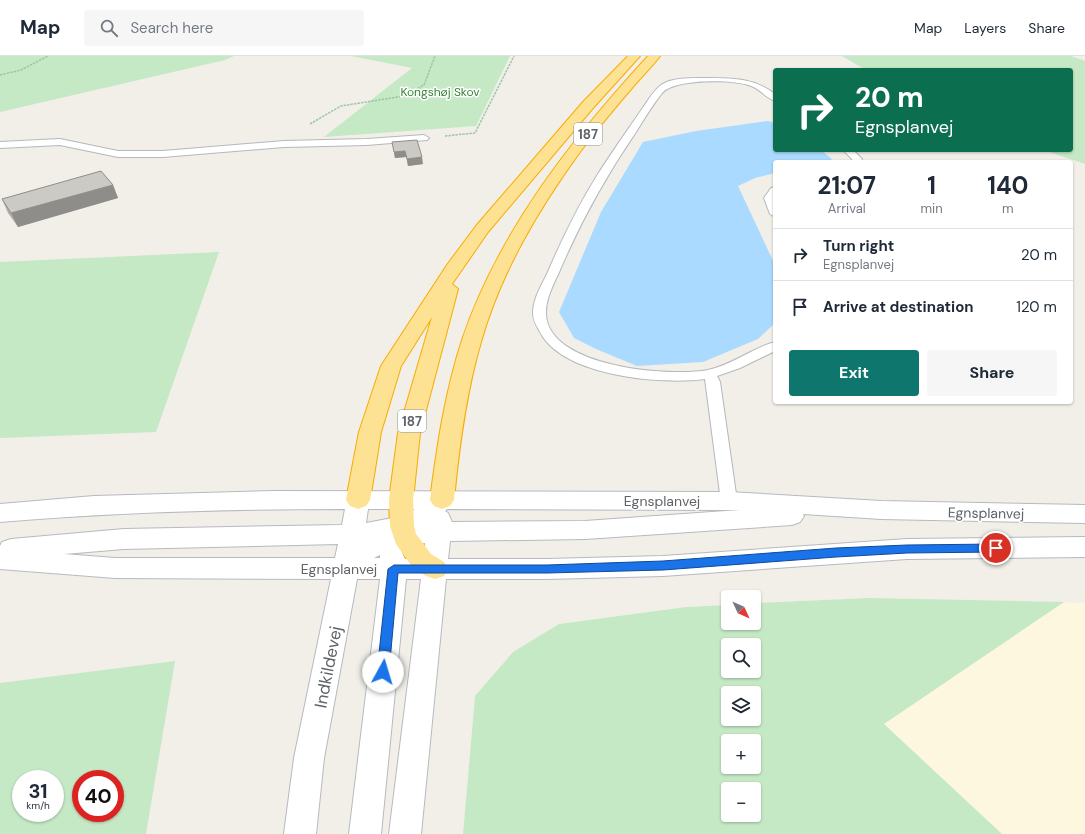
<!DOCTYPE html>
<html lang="en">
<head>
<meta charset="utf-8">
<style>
	:root { --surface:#fff; --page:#f6f6f7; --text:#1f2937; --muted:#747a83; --line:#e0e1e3; --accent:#0f766e }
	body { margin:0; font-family:"DM Sans",sans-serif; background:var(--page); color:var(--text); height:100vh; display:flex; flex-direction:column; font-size:15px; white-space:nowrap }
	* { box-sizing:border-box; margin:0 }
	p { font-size:13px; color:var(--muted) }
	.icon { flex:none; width:22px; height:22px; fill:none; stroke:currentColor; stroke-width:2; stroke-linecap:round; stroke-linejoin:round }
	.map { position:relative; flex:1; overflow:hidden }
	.drawer { position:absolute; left:773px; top:104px; width:300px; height:244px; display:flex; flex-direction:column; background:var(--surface); border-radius:4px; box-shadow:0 1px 3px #0004 }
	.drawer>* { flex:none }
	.hud { position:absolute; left:773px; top:12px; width:300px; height:84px; border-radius:4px; box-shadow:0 1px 3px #0004; background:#0b6e4f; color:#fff; overflow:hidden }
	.needle { width:26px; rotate:134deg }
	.fabs { position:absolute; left:721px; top:534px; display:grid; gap:8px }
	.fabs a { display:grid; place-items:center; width:40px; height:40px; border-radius:4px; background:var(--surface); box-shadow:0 1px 3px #0004; font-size:20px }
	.speed { position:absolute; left:12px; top:714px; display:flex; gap:8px; font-size:20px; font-weight:700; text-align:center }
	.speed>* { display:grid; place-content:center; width:52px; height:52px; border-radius:50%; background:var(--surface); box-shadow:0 1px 3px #0004; line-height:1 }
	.speed small { font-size:10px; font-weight:400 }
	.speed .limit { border:6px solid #d22; background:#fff; color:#111 }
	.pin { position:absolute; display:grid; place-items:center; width:34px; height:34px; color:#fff; margin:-17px; border:2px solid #fff; border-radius:50%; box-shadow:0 1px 4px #0007 }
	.me { position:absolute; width:44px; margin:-22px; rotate:6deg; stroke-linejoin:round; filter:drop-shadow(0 0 3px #0008) }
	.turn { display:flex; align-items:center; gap:14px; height:84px; padding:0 16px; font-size:18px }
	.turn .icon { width:52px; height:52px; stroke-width:2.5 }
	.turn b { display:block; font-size:28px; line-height:34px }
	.eta { display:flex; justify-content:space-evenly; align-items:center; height:68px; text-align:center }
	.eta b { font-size:24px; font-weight:700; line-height:28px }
	.cta { display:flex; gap:8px; margin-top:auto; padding:8px 16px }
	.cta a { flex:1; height:46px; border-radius:4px; background:var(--accent); color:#fff; font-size:16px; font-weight:700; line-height:46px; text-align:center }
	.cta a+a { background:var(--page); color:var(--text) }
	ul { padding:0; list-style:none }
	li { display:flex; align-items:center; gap:12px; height:52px; padding:0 16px; border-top:1px solid var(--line) }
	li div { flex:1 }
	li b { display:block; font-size:15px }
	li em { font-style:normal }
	header { display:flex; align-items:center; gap:24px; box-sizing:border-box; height:56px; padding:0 20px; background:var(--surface); border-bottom:1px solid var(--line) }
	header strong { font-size:19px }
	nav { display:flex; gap:22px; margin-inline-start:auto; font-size:14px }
	.search { width:280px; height:36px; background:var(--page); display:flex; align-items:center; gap:10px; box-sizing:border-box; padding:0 14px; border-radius:4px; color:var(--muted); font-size:15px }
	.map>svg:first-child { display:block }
	.commercial { fill:#fef7e0; fill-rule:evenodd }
	.green { fill:#c5e8c5; fill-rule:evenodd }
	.water { fill:#aadaff }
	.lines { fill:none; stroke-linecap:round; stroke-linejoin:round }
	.lane-casing { stroke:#b5b8bc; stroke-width:2 }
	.secondary-casing { stroke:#b6babf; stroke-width:2 }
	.highway-casing { stroke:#f9ab00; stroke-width:2 }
	.path { stroke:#9cc7a9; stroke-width:1.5; stroke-dasharray:2.5 1; stroke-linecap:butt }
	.lane { fill:#fff; fill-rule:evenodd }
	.secondary { fill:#fff; fill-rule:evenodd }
	.highway { fill:#fde293; fill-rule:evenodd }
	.wall { fill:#afaea9 }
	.shaded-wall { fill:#8f8d8a }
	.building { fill:#cccac5; stroke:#8f8d8a }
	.route { fill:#1a73e8; stroke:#114b97 }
	.labels { text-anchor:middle; stroke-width:3; stroke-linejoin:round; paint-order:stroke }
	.far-park-label { font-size:12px; fill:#348238; stroke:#fff }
	.shield { fill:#fff; stroke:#8f9295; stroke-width:1 }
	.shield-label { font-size:13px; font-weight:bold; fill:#5f6368 }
	.street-label { font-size:14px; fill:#5f6368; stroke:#fff }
	.near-street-label { font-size:17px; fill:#5f6368; stroke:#fff }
</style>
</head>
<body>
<header>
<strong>Map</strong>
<div class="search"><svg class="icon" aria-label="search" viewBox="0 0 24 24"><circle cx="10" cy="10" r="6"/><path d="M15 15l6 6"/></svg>Search here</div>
<nav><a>Map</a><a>Layers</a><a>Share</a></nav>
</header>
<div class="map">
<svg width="1085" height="778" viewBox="0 0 1085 778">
	<rect width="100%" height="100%" fill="#f1efe8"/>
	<!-- commercial -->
	<path class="commercial" d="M 869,542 L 1085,547 L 1085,778 L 463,778 L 475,640 L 513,596 L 559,568 L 686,551 L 728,549 L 728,567 L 754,567 L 754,547 ZM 728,589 L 754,589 L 754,615 L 728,615 ZM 728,637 L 754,637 L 754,663 L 728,663 ZM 728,685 L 754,685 L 754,711 L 728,711 ZM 728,733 L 754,733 L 754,759 L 728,759 Z"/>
	<!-- green -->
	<g class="green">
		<polygon points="0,0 234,0 225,4 0,56"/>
		<polygon points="351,0 510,0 476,70 324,81 412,12"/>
		<polygon points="842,0 1071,0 1085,5 1085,108 1043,94 1071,94 1071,14 866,14"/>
		<polygon points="219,196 156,376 0,382 0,206"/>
		<path d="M 869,542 L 1064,546 L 884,668 L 1002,778 L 463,778 L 475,640 L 513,596 L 559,568 L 686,551 L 728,549 L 728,567 L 754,567 L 754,547 ZM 728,589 L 754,589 L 754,615 L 728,615 ZM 728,637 L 754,637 L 754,663 L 728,663 ZM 728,685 L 754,685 L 754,711 L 728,711 ZM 728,733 L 754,733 L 754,759 L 728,759 Z"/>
		<path d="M 175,605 L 146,778 L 0,778 L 0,627 ZM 21,723 L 55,723 L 55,757 L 21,757 ZM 81,723 L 115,723 L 115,757 L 81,757 Z"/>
	</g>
	<!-- water -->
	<polygon class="water" points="768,65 775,67 775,94 821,94 832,103 829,106 775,106 775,117 755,122 738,130 775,209 775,267 758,283 703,306 637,310 596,293 574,282 559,256 601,156 643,86 696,75"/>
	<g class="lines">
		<!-- lane casing -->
		<g class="lane-casing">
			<g id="lane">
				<path d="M 708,22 C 733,22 754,22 775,38 L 775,45 C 766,42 760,33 751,30 C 733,23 677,23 663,36 C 653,48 644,63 636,76 C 606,120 581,165 560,214 C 554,228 545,243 546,259 C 550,312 670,321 708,314 C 732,309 752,292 775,286 L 775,295 L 740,312 L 717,320 L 720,326 L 737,445 L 735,449 L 729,451 L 723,449 L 721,445 L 705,323 C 660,329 560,320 539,274 C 536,269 533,264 533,257 C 533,243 541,230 547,218 C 562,183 578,150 598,118 C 612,96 627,75 642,53 C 648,45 653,35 661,29 C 672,21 694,22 708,22 Z"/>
				<polygon points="424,79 429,82 427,84 367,89 284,91 163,101 118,101 60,89 0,92 0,86 60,83 118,95 163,95 284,85 367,83"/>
				<polygon points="843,94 853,94 862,103 861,106 851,106 852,103"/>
				<polygon points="775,131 775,161 770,158 764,142 771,132"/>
			</g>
		</g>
		<!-- secondary casing -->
		<g class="secondary-casing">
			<path id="secondary" d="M 274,435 L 729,436 L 881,445 L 1085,449 L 1085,467 L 881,463 L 803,458 L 804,460 L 800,466 L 792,469 L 585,483 L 450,485 L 448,503 L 547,503 L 663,500 L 907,483 L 1085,481 L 1085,501 L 907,503 L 663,520 L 547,523 L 446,523 L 421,778 L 389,778 L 421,523 L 406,523 L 381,778 L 349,778 L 380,523 L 357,523 L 324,702 L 316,778 L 284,778 L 294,702 L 331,523 L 115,522 L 0,513 L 0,490 L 2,486 L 11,483 L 124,473 L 342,469 L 345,453 C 229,453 115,456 0,466 L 0,448 L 94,440 ZM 368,453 L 415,453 L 398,461 L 366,467 ZM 447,453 L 729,454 L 740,454 L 585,465 L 452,466 L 448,457 L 445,455 ZM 425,487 L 423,503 L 405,503 L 400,492 ZM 338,488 L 335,502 L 115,502 L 64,498 L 124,493 ZM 380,499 L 380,502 L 374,502 Z"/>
		</g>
		<!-- highway casing -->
		<g class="highway-casing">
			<g id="highway">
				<polygon points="628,0 640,0 593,52 488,176 452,228 458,233 420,377 413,444 414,470 416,478 431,498 444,506 448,513 444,520 435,523 426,520 413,512 396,488 390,470 389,444 398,377 432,261 401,310 381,376 370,444 366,450 358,453 350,450 346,444 359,376 381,310 447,209 476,170 583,46"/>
				<path d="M 648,0 L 660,0 C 652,11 641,21 632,32 C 614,53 596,74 580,96 C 538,154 501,216 481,286 C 466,337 459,391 454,444 L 450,450 L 442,453 L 434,450 L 430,444 C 437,390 445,336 462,284 C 499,175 571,84 648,0 Z"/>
			</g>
		</g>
		<!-- path -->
		<g class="path">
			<polyline points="0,19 21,14 48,0"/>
			<polyline points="310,68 341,50 404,40 424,29 435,0"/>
			<polyline points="445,80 475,77 514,0"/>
		</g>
		<!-- lane -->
		<use href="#lane" class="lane"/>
		<!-- secondary -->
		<use href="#secondary" class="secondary"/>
		<!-- highway -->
		<use href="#highway" class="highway"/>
	</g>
	<!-- wall -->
	<g class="wall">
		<polygon points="392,86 423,108 408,110 406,101 395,102"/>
		<polygon points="113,129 118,142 18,171 8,157 2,143"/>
	</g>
	<!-- shaded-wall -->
	<g class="shaded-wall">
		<polygon points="405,95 406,101 395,102 394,96"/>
		<polygon points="422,101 423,108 408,110 407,103"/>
		<polygon points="113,129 118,142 18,171 11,157"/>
	</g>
	<!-- building -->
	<g class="building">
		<polygon points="417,84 422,101 407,103 405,95 394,96 392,86"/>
		<polygon points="101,115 113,129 11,157 2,143"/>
	</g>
	<!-- route -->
	<polygon class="route" points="996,488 1001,492 996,496 907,497 836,501 663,514 547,517 398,517 389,616 387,619 383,621 379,619 377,616 388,513 394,509 547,509 663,505 836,492 907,489"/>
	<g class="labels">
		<!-- far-park labels -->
		<g class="far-park-label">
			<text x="440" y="40">Kongshøj Skov</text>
		</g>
		<!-- shield labels -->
		<g class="shield">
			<rect x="574" y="67" width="28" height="22" rx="3"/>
			<rect x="398" y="354" width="28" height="22" rx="3"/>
		</g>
		<g class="shield-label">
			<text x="588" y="83">187</text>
			<text x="412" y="370">187</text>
		</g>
		<!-- street labels -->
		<g class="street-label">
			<text x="662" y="450">Egnsplanvej</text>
			<text transform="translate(986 457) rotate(1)" y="5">Egnsplanvej</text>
			<text x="339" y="518">Egnsplanvej</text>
		</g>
		<!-- near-street labels -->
		<g class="near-street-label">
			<text transform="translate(328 611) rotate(-79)" y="6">Indkildevej</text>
		</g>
	</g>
</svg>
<div class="fabs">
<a><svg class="needle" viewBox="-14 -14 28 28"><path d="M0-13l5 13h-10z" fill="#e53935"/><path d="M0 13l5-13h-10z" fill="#747a83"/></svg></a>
<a><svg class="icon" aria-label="search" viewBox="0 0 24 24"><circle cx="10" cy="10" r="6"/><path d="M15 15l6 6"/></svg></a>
<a><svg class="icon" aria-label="layers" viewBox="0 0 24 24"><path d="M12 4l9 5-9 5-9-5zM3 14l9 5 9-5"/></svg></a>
<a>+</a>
<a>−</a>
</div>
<div class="speed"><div>31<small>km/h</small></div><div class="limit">40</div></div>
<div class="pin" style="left:996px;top:492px;background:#d93025"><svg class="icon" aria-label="arrive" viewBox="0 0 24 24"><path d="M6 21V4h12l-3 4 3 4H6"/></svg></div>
<svg class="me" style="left:383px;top:616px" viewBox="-20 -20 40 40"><circle r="19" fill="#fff"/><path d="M0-13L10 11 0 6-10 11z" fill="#1a73e8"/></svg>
<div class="hud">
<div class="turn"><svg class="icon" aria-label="right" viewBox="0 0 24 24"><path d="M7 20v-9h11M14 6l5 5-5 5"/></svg><div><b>20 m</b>Egnsplanvej</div></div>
</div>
<section class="drawer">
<div class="eta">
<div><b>21:07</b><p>Arrival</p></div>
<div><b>1</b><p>min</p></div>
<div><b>140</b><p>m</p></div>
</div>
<ul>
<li><svg class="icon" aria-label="right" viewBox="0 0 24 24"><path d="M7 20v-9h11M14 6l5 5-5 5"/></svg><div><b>Turn right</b><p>Egnsplanvej</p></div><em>20 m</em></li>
<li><svg class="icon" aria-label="arrive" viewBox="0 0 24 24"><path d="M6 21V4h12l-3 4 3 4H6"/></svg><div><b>Arrive at destination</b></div><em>120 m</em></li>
</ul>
<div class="cta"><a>Exit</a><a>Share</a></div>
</section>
</div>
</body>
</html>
